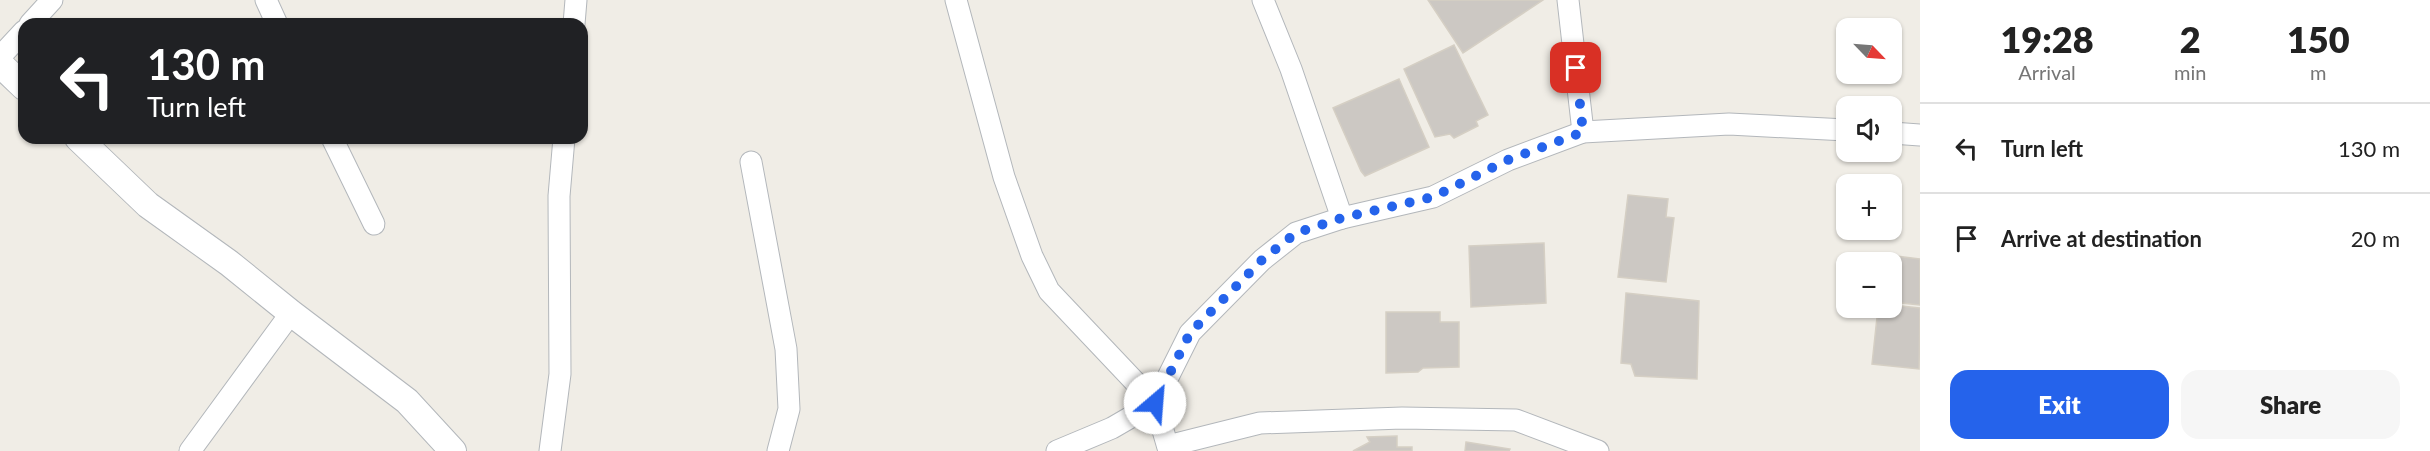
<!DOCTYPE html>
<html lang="en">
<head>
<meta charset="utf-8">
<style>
	:root { --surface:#fff; --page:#f6f6f6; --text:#222; --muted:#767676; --line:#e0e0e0; --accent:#2563eb }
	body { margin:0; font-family:Lato,sans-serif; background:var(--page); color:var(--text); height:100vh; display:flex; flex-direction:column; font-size:22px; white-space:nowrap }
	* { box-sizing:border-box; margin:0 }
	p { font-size:20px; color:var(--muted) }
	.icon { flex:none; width:33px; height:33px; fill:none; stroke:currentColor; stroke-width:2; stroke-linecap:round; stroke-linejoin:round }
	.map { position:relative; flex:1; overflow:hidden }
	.drawer { display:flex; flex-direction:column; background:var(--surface); width:510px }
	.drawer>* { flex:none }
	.top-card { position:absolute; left:18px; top:18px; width:570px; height:126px; border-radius:18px; box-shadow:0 2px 4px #0004; background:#202124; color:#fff; overflow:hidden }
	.needle { width:39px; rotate:115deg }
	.controls { position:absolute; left:1836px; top:18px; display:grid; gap:12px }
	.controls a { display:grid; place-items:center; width:66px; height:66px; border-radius:12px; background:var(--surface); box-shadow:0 2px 4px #0004; font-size:30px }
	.pin { position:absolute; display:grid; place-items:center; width:51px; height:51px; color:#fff; margin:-26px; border-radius:12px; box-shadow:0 3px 9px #0006 }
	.me { position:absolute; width:66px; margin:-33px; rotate:27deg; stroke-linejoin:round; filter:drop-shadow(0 0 4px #0008) }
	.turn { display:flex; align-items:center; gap:21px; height:126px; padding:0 30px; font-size:27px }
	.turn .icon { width:78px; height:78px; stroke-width:2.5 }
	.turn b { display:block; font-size:42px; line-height:51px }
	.eta { display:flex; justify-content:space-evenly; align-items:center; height:102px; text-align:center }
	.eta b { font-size:36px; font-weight:800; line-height:42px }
	.action { display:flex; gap:12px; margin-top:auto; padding:12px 30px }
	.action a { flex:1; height:69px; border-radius:18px; background:var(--accent); color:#fff; font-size:24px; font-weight:800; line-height:69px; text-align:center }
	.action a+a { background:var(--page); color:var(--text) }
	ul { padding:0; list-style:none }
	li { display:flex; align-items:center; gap:18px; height:90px; padding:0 30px; border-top:2px solid var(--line) }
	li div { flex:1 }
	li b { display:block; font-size:22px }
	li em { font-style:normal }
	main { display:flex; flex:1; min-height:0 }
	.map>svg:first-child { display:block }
	.building { fill:#ccc8c3; stroke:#d5cfc4; stroke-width:1.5 }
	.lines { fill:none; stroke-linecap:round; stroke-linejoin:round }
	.minor-casing { stroke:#b3b7bb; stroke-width:23 }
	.tertiary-casing { stroke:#b3b7bb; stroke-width:28 }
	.minor { stroke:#fff; stroke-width:21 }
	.tertiary { stroke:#fff; stroke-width:26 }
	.route { stroke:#2563eb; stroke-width:10; stroke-dasharray:0 18 }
</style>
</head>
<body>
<main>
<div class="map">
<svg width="1920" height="451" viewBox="0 0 1920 451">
	<rect width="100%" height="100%" fill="#f0ede6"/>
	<!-- building -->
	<g class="building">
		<polygon points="1428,0 1543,0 1463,53"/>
		<polygon points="1454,45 1488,115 1476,121 1478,126 1454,138 1450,134 1435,137 1404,69"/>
		<polygon points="1399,79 1429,147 1365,176 1361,171 1333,108"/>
		<polygon points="1628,195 1668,199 1666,217 1674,218 1666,282 1618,277"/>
		<polygon points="1544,243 1546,303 1471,307 1469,246"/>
		<polygon points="1896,256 1920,259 1920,305 1892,302"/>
		<polygon points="1626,293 1699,301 1697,379 1635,376 1631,364 1621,363"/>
		<polygon points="1892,305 1920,308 1919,369 1872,364 1878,308 1892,308"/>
		<polygon points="1386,312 1440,312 1440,322 1459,322 1459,367 1423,368 1418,372 1386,373"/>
		<polygon points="1397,436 1397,447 1412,447 1412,451 1353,451 1370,442 1367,437"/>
		<polygon points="1466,442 1510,449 1509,451 1465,451"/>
	</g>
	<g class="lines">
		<!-- minor casing -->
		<g class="minor-casing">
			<g id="minor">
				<polyline points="266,0 277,24"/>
				<polyline points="956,0 1004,177 1032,256 1049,291 1155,403 1169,451"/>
				<polyline points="1263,0 1291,69 1342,218"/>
				<polyline points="1568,0 1583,132"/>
				<polyline points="30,24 52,0"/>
				<polyline points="574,24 576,0"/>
				<polyline points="0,57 24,31"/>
				<polyline points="1892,133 1920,135"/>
				<polyline points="332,138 374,224"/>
				<polyline points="751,162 786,349 789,409 778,451"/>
				<polyline points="1168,446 1260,423 1402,418 1516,420 1598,451"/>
				<polyline points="190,451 291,313"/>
				<polyline points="550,451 560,374 559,196 564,138"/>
				<polyline points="1057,451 1112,428 1155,403 1190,333 1262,260 1296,233 1342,218 1433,197 1508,160 1583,132 1729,124 1846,130"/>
			</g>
		</g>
		<!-- tertiary casing -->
		<g class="tertiary-casing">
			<g id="tertiary">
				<polyline points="0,64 24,87"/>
				<polyline points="78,138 148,205 229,263 291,313 407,401 453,451"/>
			</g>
		</g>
		<!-- minor -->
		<use href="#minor" class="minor"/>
		<!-- tertiary -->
		<use href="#tertiary" class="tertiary"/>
	</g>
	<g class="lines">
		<!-- route -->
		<polyline class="route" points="1155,403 1190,333 1262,260 1296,233 1342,218 1433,197 1508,160 1583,132 1576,68"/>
	</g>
</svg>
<div class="controls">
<a><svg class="needle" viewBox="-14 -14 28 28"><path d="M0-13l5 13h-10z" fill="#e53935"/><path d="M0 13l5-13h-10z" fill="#767676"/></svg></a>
<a><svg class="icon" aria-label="sound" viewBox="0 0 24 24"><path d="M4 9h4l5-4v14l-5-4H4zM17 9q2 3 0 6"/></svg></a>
<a>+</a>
<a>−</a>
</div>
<div class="pin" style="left:1576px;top:68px;background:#d93025"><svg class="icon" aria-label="arrive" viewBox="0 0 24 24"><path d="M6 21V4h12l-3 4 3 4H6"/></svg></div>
<svg class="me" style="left:1155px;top:403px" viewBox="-20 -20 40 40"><circle r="19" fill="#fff"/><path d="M0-13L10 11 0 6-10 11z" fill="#2563eb"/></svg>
<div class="top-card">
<div class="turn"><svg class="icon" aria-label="left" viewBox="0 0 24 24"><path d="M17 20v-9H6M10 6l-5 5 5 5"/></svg><div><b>130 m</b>Turn left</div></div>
</div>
</div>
<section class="drawer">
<div class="eta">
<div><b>19:28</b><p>Arrival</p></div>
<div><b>2</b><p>min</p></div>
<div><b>150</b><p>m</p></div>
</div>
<ul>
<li><svg class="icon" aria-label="left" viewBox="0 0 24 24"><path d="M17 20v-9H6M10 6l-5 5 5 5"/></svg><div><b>Turn left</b></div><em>130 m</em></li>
<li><svg class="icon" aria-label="arrive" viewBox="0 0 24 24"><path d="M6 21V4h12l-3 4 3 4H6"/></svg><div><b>Arrive at destination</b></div><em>20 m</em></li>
</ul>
<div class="action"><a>Exit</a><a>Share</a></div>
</section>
</main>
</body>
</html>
